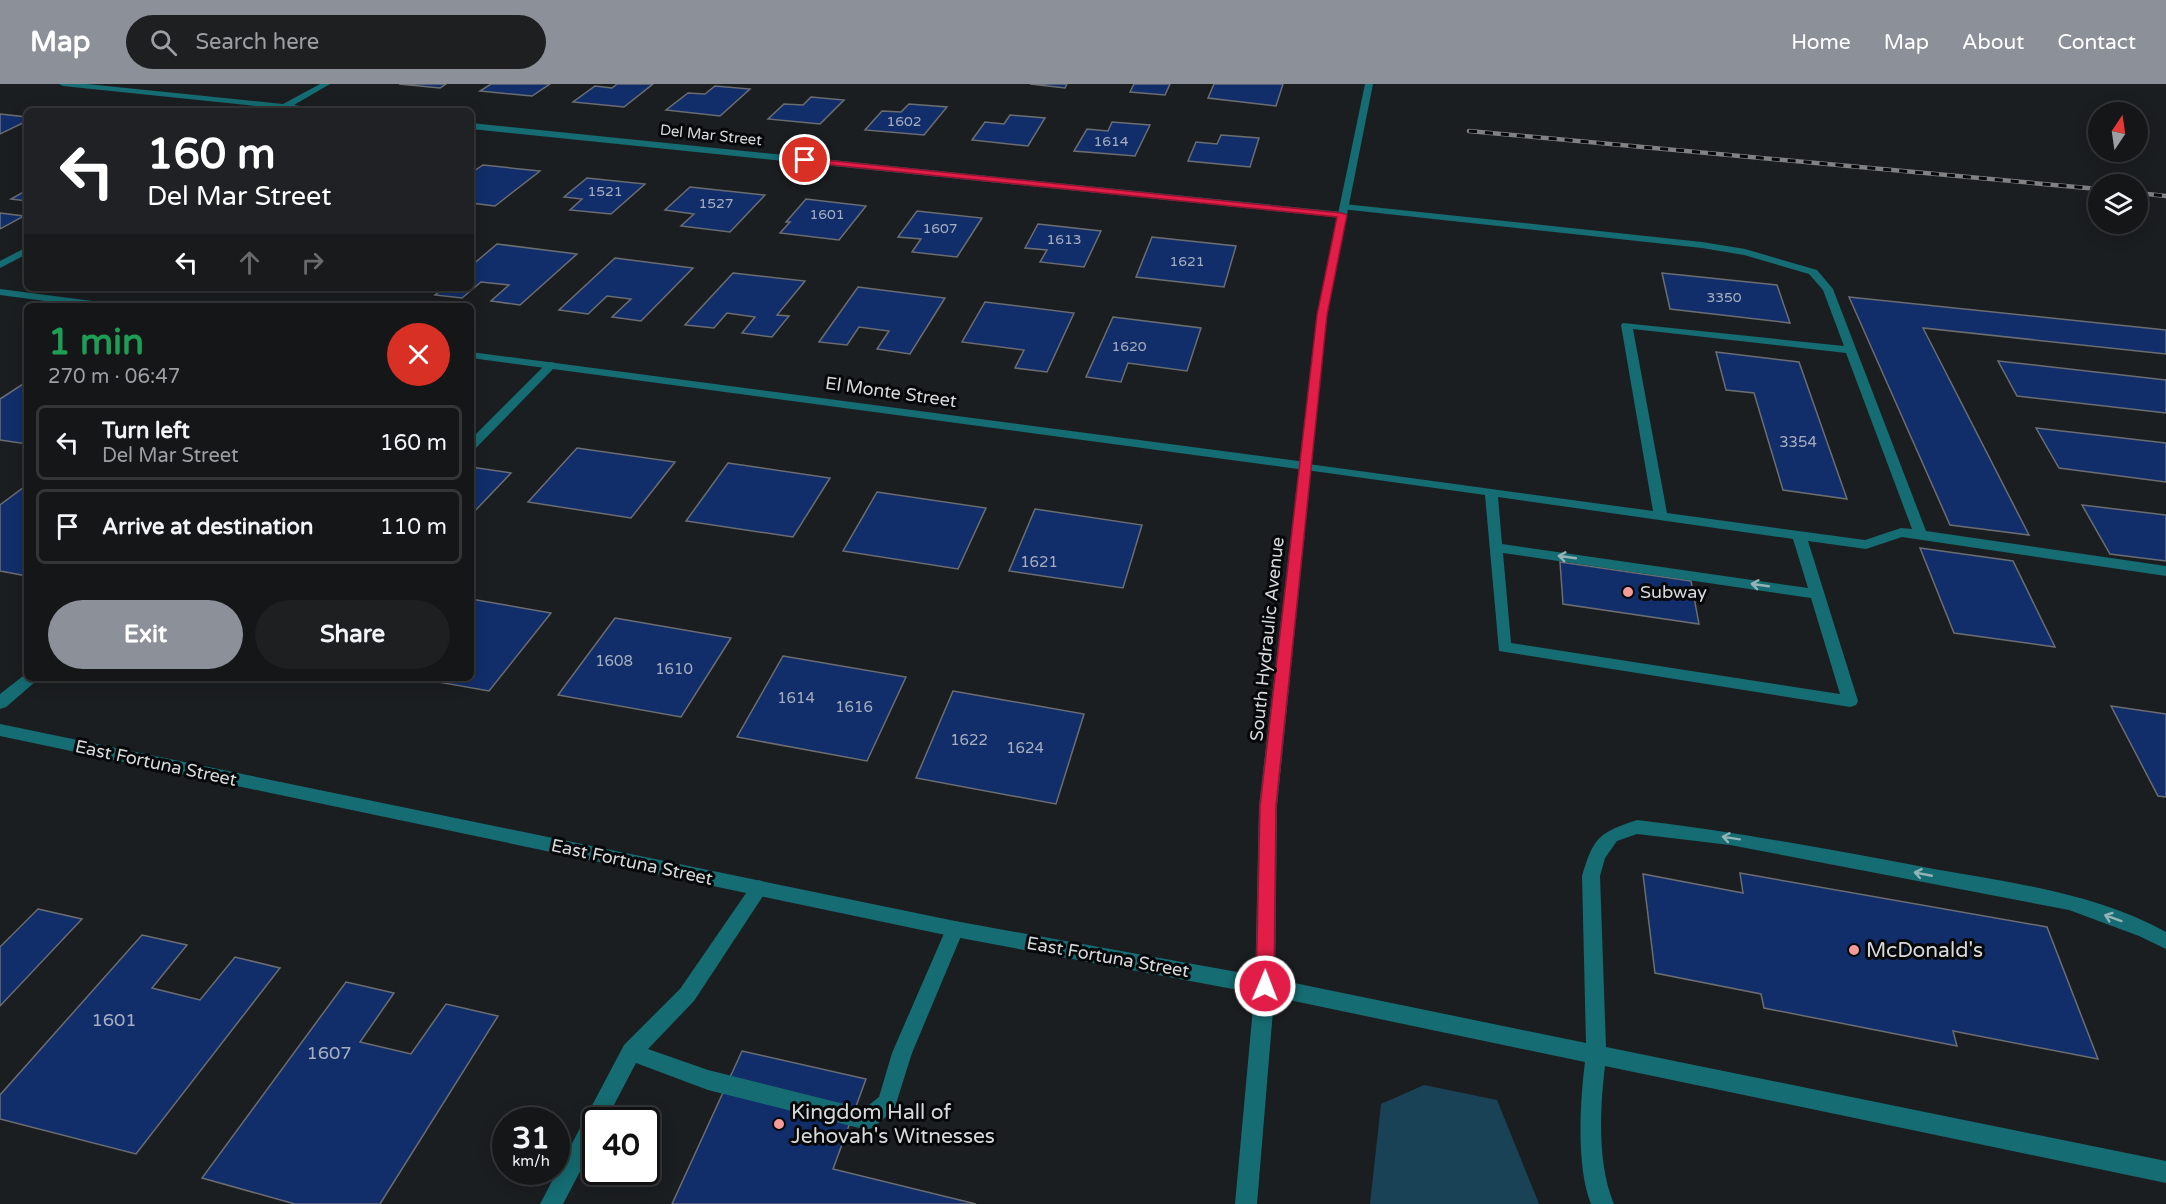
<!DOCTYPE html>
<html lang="en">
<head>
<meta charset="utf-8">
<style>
	:root { --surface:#141618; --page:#1d1f21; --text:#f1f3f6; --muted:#9d9fa2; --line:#333537; --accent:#8c9099 }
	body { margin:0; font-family:"Varela Round",sans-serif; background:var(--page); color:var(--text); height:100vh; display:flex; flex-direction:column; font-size:22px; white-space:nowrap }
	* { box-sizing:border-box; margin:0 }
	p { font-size:20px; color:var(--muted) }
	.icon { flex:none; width:33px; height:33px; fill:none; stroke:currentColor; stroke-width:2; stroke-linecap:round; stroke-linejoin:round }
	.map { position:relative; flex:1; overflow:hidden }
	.side { position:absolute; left:24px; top:219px; width:450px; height:378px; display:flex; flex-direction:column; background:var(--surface); border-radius:9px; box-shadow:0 3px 15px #0003,0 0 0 2px var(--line) }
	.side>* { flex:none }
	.banner { position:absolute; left:24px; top:24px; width:450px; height:183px; border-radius:9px; box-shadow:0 3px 15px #0003,0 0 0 2px var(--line); background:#202124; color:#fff; overflow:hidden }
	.needle { width:39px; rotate:13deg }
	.fabs { position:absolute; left:2088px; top:18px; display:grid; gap:12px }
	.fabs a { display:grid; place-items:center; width:60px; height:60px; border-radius:50%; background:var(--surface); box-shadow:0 3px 15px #0003,0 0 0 2px var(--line); font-size:30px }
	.speed { position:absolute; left:492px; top:1023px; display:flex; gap:12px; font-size:30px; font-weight:700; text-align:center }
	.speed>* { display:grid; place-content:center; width:78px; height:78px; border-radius:50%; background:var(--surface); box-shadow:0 3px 15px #0003,0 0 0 2px var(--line); line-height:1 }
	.speed small { font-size:15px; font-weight:400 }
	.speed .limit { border:3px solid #111; border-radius:9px; background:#fff; color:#111 }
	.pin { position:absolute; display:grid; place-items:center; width:51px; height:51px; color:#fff; margin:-26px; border:3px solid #fff; border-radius:50%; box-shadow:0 2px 6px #0007 }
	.me { position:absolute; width:66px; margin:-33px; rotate:1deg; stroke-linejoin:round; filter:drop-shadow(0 0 4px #0008) }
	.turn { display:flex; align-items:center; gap:21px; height:126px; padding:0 24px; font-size:27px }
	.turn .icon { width:78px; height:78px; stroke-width:2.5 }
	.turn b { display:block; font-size:42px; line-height:51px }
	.lanes { display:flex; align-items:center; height:57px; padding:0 24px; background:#0003; justify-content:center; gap:30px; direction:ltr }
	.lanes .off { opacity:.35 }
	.round { display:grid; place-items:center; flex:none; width:63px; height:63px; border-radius:32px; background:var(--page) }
	.headline { display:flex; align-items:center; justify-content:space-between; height:102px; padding:0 24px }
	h1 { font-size:36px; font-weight:700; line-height:45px; color:#1e9e55 }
	.button { display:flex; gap:12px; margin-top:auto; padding:12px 24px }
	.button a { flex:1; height:69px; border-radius:36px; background:var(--accent); color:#fff; font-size:24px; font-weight:700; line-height:69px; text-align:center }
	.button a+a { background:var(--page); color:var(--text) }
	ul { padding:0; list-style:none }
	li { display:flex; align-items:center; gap:18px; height:75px; margin:0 12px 9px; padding:0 12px; border:3px solid var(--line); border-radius:9px }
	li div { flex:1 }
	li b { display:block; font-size:22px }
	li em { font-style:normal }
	header { display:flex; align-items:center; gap:36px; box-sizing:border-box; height:84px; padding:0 30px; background:var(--accent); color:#fff }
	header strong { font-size:28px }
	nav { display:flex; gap:33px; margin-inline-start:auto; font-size:21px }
	.search { width:420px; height:54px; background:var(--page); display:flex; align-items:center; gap:15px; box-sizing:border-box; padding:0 21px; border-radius:33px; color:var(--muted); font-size:22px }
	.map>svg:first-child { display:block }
	.green { fill:#194256 }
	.building { fill:#112e6a; stroke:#6b6d71; stroke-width:1.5 }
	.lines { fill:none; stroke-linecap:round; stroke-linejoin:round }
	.service { fill:#156c72; fill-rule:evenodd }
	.minor { fill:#156c72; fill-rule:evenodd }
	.tertiary { fill:#156c72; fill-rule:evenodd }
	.rail-casing { stroke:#808284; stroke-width:4.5 }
	.rail { stroke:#070809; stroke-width:3; stroke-dasharray:8; stroke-linecap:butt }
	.oneway { stroke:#93b3b6 }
	.route { fill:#e11d48; stroke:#92132f; stroke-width:1.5 }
	.poi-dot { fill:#f59b98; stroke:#070809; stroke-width:2 }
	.labels { text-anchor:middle; stroke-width:6; stroke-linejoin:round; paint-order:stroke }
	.far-number-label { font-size:14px; fill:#a6aebf }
	.far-street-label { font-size:15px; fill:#d7d9db; stroke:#070809 }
	.number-label { font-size:15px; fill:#a6aebf }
	.street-label { font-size:18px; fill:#d7d9db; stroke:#070809 }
	.poi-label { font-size:18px; fill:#d7d9db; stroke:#070809; text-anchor:start }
	.near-number-label { font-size:18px; fill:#a6aebf }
	.near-poi-label { font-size:21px; fill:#d7d9db; stroke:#070809; text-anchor:start }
</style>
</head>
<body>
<header>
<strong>Map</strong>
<div class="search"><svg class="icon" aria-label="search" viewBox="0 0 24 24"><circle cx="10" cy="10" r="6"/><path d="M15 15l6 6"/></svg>Search here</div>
<nav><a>Home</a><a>Map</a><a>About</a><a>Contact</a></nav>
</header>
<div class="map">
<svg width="2166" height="1120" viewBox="0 0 2166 1120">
	<rect width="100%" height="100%" fill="#1b1e20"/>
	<!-- green -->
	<polygon class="green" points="1424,1001 1497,1016 1539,1120 1370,1120 1381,1020"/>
	<!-- building -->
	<g class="building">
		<polygon points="399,0 446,0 440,4"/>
		<polygon points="491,0 550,0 532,12 480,7"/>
		<polygon points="617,0 653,0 624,23 573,18 595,2 612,4"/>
		<polygon points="1030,0 1067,0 1065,4"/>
		<polygon points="1134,0 1170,0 1165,11 1130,8"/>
		<polygon points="1214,0 1283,0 1276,22 1208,14"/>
		<polygon points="715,2 750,5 720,32 666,26 688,9 705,10"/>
		<polygon points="811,13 844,16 820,40 768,35 784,20 803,21"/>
		<polygon points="909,20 947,23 924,51 865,46 882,27 901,28"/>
		<polygon points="0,30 27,33 27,37 0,50"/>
		<polygon points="1010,31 1045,34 1028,62 972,56 985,38 1004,40"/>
		<polygon points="1112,38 1150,41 1135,72 1074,67 1087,45 1108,47"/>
		<polygon points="1221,51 1259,54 1250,83 1188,77 1196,58 1217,60"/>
		<polygon points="483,81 540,87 495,122 471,119 471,89"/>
		<polygon points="587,94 645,100 611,130 570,126 582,115 564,113"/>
		<polygon points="690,103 765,111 730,148 681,142 694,130 665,126"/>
		<polygon points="27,106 27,117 11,115"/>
		<polygon points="806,115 866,122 839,156 780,149 790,138 786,138"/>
		<polygon points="917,127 982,134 957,173 912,168 921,155 898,153"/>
		<polygon points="0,129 24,132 0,145"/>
		<polygon points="1038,140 1101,147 1084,183 1040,178 1047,166 1025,164"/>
		<polygon points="1152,153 1236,162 1224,203 1136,193"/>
		<polygon points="497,160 577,170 520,221 491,217 509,201 481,198 462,214 435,211 444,204 471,204 471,182"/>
		<polygon points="615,174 693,184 641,237 612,233 631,215 607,212 588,230 559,226"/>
		<polygon points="733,189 805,197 777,231 789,232 772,253 742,249 755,233 727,229 714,244 685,241"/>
		<polygon points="1662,189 1777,201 1790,239 1670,225"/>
		<polygon points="858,203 945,214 910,270 877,265 889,247 859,243 847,261 819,258"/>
		<polygon points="1849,213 2166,246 2166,270 1923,244 2029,451 1950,441"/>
		<polygon points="985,218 1074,229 1047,288 1015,284 1024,266 962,258"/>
		<polygon points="1113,233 1201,244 1187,287 1128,279 1121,298 1086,293"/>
		<polygon points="1716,268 1799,278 1847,415 1783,406 1754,309 1726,306"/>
		<polygon points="1998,277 2166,296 2166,329 2017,312"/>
		<polygon points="26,298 27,360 0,356 0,315"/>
		<polygon points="2036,344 2166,359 2166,398 2059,384"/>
		<polygon points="577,364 675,378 631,434 528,418"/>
		<polygon points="728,379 830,394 793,453 686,437"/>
		<polygon points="471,383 511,389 471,431"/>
		<polygon points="24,403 27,403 27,492 0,487 0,421"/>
		<polygon points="877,408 986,424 958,485 843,467"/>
		<polygon points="2082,421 2166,431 2166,477 2110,470"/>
		<polygon points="1035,425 1142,441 1123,504 1009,487"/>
		<polygon points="1920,464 2013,477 2055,563 1954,549"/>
		<polygon points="1560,478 1691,497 1699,540 1563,520"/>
		<polygon points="471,515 551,529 489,607 416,594 471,594"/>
		<polygon points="615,534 731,554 681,633 558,611"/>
		<polygon points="783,572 906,593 867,677 737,653"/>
		<polygon points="953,607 1084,630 1056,720 916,694"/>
		<polygon points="2111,622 2166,630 2166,713 2158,712"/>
		<polygon points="1740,789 2047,843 2098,975 1953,947 1957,962 1764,924 1761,910 1655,889 1643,790 1743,809"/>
		<polygon points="38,825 82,835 0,922 0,863"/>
		<polygon points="142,851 187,861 152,904 200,916 235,873 280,884 136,1070 0,1035 0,1011"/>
		<polygon points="346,898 394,909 360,958 411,970 446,920 498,932 380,1120 295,1120 202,1094"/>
		<polygon points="742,967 866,995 833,1085 976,1120 672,1120"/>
	</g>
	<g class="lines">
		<!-- service -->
		<g class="service">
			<path d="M 1344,120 L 1702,158 L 1745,165 L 1817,186 L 1833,205 L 1926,447 L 2166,482 L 2166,492 L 1902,453 L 1866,465 L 1808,457 L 1858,617 L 1856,621 L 1850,623 L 1499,567 L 1485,411 L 1306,386 L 1301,385 L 1301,379 L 1653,427 L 1621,241 L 1623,239 L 1844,262 L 1823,206 L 1809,190 L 1744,171 L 1702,164 L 1341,125 L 1341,121 ZM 1633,245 L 1846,269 L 1912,445 L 1901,444 L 1865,456 L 1667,429 ZM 1498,413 L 1793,455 L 1808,504 L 1502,460 ZM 1503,469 L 1811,514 L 1840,610 L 1511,559 Z"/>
			<polygon points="551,278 555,279 555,283 475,365 471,366 471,355 547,279"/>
			<polygon points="27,589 27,594 38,594 35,598 6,623 0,625 0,610"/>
			<path d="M 1637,736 C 1737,748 1835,766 1934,785 C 2012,799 2095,809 2166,848 L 2166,865 L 2139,852 L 2069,826 L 1730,761 L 1637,750 L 1617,757 L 1605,774 L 1600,792 L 1606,963 L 2166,1077 L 2166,1099 L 1605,982 C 1600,1024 1597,1080 1614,1120 L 1591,1120 C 1576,1083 1580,1017 1585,978 L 1265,911 L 1258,908 L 1255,902 L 1258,896 L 1265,893 L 1586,959 L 1582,792 C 1594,752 1599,749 1637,736 Z"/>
			<polygon points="759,796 765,799 768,804 765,809 694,917 648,965 708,986 864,1025 879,1013 892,969 946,845 948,839 955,837 962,839 964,845 912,969 894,1026 874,1043 867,1046 708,1006 636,979 606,1036 596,1036 596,1057 563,1120 540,1120 624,961 680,905 753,799"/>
		</g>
		<!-- minor -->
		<g class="minor">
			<polygon points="59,0 87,0 283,20 320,0 330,0 294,21 332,27 284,25 63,2"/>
			<polygon points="471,39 1342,128 1347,131 1342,134 471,45"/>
			<polygon points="27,163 27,170 0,184 0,177"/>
			<polygon points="0,205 108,219 113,222 83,222 0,211"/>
			<polygon points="471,268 1306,378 1312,382 1306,386 471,274"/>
			<polygon points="0,640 955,837 1265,893 1272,896 1275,902 1272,908 1265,911 955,853 0,652"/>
		</g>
		<!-- tertiary -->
		<polygon class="tertiary" points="1365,0 1373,0 1327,231 1277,722 1275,902 1257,1120 1235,1120 1255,902 1259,722 1317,231"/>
		<!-- rail casing -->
		<g class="rail-casing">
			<g id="rail">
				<polyline points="1469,47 2098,105"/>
				<polyline points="2138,109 2166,112"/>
			</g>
		</g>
		<!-- rail -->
		<use href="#rail" class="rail"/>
	</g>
	<!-- one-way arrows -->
	<defs><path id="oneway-shaft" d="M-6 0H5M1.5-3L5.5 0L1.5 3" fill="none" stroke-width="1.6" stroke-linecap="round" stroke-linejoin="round" transform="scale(1.5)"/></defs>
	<g class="oneway">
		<use href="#oneway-shaft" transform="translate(1567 473) rotate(-172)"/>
		<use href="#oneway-shaft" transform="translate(1760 501) rotate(-172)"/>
		<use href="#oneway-shaft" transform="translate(1731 754) rotate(-171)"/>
		<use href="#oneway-shaft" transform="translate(1923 790) rotate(-169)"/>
		<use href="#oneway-shaft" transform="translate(2113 834) rotate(-160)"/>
	</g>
	<!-- route -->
	<polygon class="route" points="805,74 1342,129 1347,131 1327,231 1276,722 1274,902 1271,907 1265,910 1259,907 1256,902 1260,722 1317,231 1337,133 802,78"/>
	<!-- markers -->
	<g class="poi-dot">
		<circle cx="1628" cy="508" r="6"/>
		<circle cx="1854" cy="866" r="6"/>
		<circle cx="779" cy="1040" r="6"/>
	</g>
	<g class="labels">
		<!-- far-number labels -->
		<g class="far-number-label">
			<text x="904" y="42">1602</text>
			<text x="1111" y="62">1614</text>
			<text x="605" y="112">1521</text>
			<text x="716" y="124">1527</text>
			<text x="827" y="135">1601</text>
			<text x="940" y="149">1607</text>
			<text x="1064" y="160">1613</text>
			<text x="1187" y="182">1621</text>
			<text x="1724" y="218">3350</text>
			<text x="1129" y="267">1620</text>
		</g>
		<!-- far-street labels -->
		<g class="far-street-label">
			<text transform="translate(711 51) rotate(6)" y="5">Del Mar Street</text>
		</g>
		<!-- number labels -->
		<g class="number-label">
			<text x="1798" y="363">3354</text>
			<text x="1039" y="483">1621</text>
			<text x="614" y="582">1608</text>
			<text x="674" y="590">1610</text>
			<text x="796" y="619">1614</text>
			<text x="854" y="628">1616</text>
			<text x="969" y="661">1622</text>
			<text x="1025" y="669">1624</text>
		</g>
		<!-- street labels -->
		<g class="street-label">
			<text transform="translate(891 308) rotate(8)" y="6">El Monte Street</text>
			<text transform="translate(1267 555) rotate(-84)" y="6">South Hydraulic Avenue</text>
			<text transform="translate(156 679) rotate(12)" y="6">East Fortuna Street</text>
			<text transform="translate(632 778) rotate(12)" y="6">East Fortuna Street</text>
			<text transform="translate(1108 873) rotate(10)" y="6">East Fortuna Street</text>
		</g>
		<!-- poi labels -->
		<g class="poi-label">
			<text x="1640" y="514">Subway</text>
		</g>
		<!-- near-number labels -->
		<g class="near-number-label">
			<text x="114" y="942">1601</text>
			<text x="329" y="975">1607</text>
		</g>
		<!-- near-poi labels -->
		<g class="near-poi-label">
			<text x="1866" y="873">McDonald's</text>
			<text x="791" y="1035">Kingdom Hall of<tspan x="791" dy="24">Jehovah's Witnesses</tspan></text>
		</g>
	</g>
</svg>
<div class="fabs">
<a><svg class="needle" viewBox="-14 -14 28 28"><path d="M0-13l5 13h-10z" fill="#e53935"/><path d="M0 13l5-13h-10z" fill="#9d9fa2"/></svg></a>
<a><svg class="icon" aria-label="layers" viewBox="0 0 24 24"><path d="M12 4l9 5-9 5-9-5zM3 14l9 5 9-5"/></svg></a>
</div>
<div class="speed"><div>31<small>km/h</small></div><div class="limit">40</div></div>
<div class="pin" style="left:805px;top:76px;background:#d93025"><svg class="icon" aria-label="arrive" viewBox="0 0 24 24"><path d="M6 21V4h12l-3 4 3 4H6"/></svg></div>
<svg class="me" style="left:1265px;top:902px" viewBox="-20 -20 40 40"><circle r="17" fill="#e11d48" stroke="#fff" stroke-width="3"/><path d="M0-11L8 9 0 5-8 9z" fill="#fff"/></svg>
<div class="banner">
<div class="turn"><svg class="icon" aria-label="left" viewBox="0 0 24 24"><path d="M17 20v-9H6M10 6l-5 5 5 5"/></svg><div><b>160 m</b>Del Mar Street</div></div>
<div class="lanes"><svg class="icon" aria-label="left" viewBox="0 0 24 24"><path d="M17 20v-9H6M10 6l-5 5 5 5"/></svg><svg class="icon off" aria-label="ahead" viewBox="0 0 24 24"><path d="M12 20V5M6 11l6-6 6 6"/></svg><svg class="icon off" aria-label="right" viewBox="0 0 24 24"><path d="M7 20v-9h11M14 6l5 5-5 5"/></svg></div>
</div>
<section class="side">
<div class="headline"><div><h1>1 min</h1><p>270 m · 06:47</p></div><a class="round" style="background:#d93025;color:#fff"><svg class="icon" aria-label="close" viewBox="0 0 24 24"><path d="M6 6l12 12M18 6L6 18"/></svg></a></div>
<ul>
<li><svg class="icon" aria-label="left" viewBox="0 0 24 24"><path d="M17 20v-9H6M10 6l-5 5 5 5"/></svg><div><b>Turn left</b><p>Del Mar Street</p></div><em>160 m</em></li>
<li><svg class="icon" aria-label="arrive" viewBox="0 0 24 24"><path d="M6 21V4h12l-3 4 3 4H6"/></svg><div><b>Arrive at destination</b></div><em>110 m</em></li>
</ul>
<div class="button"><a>Exit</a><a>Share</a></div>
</section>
</div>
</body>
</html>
